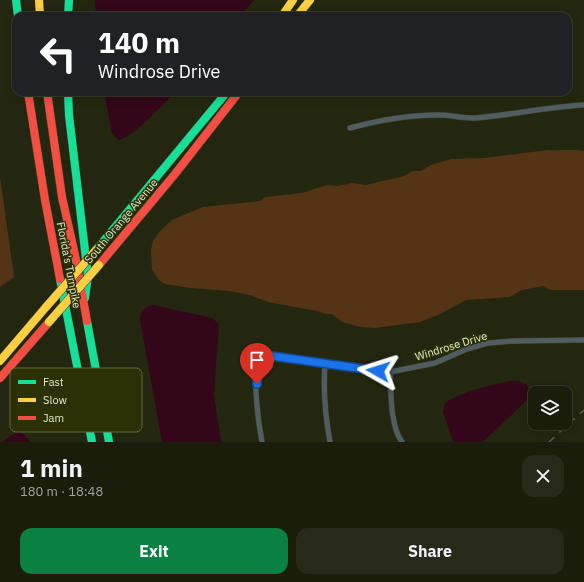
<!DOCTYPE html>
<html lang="en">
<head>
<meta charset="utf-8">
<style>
	:root { --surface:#1b1d0b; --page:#282a19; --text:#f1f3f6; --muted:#a0a29d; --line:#393b2c; --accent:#0b8043 }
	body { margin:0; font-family:"IBM Plex Sans",sans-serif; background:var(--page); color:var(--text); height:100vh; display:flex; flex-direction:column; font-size:15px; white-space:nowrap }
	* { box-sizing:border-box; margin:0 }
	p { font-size:13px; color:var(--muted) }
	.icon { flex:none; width:22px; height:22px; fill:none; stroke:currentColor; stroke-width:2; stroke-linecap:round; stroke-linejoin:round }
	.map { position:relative; height:442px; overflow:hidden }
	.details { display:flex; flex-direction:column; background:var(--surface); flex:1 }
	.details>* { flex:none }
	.top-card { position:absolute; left:12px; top:12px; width:560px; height:84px; border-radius:12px; box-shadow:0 2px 10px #0003,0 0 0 1px var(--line); background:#202124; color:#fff; overflow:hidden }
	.tools { position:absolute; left:528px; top:386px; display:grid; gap:8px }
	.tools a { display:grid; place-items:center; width:44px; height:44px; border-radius:8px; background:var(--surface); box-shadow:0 2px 10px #0003,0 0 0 1px var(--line); font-size:20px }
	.pin { position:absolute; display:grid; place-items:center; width:34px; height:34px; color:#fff; margin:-41px -17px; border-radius:50% 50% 50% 0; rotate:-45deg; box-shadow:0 0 4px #0007 }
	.pin .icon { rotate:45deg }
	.me { position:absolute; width:44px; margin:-22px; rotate:276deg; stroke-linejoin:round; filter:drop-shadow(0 0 3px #0008) }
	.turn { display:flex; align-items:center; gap:14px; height:84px; padding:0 20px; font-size:18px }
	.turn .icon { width:52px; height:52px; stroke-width:2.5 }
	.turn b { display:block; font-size:28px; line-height:34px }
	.round { display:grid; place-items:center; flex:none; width:42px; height:42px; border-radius:12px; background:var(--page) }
	.head { display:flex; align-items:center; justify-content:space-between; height:68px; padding:0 20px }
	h1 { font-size:24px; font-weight:800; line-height:30px }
	.action { display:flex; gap:8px; margin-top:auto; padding:8px 20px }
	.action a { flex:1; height:46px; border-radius:12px; background:var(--accent); color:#fff; font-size:16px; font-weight:800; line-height:46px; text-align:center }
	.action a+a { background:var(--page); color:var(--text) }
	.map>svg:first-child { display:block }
	.green { fill:#553415 }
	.water { fill:#330719 }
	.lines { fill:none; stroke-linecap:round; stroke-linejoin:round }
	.street-casing { stroke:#3d412b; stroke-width:6 }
	.fast-casing { stroke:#3d412b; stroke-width:9 }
	.slow-casing { stroke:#3d412b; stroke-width:9 }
	.jam-casing { stroke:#3d412b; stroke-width:9 }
	.street { stroke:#4f5c60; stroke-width:5 }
	.fast { stroke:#16e098; stroke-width:8 }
	.slow { stroke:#ffcf43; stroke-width:8 }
	.jam { stroke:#f24e42; stroke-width:8 }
	.rail { stroke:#575e58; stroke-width:1.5; stroke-dasharray:7 7; stroke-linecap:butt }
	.slow-bridge-casing { stroke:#3d412b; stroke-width:9; stroke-linecap:butt }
	.slow-bridge { stroke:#ffcf43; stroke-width:8 }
	.route-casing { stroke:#114b97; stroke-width:10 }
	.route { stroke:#1a73e8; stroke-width:7 }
	.labels { text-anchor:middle; stroke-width:3; stroke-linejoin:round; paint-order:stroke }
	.street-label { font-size:11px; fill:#e4eacd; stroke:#2b3105 }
	.key { fill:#2b3105; stroke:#626841; stroke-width:1 }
	.key-label { font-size:11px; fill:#e4eacd }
</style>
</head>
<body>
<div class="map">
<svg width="584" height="442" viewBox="0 0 584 442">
	<rect width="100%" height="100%" fill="#24270f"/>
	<!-- green -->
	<g class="green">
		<path d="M 548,150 C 560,151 572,149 584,151 L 584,290 L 550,290 L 543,286 L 522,290 L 510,297 L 466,300 L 440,314 L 420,322 L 375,328 L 360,327 L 342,322 L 332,314 L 326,314 L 317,311 L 268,302 L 253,296 L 230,291 L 191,288 L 165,284 L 159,280 L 152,270 L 151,250 L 153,241 L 160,231 L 172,220 L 203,207 L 260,201 L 265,197 L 302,193 L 327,185 L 337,186 L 353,183 L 366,185 L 404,176 L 413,171 L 421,171 L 431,165 L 451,159 L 484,158 Z"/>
		<polygon points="0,177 14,277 0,287"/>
	</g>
	<!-- water -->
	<g class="water">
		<polygon points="95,0 254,0 240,16 96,16"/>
		<path d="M 104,92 L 175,92 C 162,105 135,136 119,140 L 112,134 Z"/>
		<path d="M 153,305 L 212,318 L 219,324 L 214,394 L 221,442 L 162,442 L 140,320 C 141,310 143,308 153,305 Z"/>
		<path d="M 509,381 L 519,381 L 527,385 L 530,394 L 527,400 L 483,442 L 453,442 L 443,412 L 445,403 C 463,391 488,386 509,381 Z"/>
		<polygon points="18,431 24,434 30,442 2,442"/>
	</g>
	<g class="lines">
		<!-- street casing -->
		<g class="street-casing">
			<g id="street">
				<path d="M 350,128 C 380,120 407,115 438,115 C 450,115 462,118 475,118 C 511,115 547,107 584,105"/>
				<path d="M 325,364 C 323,391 325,415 330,442"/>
				<path d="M 390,372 C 391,391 390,426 402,442"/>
				<path d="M 262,442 C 259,426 251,373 260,360 C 264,356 267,357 272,356 L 365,370 L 390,372 L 435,363 L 467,349 L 488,343 L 513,341 L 584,340"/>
			</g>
		</g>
		<!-- fast casing -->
		<g class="fast-casing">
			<g id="fast">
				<polyline points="16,0 18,16"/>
				<polyline points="68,16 69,0"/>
				<polyline points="68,92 69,115 88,276 85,298"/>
				<polyline points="96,250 227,92"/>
				<polyline points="60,279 92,442"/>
				<polyline points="87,321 109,442"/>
			</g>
		</g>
		<!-- slow casing -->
		<g class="slow-casing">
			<g id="slow">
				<polyline points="39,0 40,16"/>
				<polyline points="282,16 293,0"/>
				<polyline points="297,16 310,0"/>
				<polyline points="0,361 46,307"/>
			</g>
		</g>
		<!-- jam casing -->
		<g class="jam-casing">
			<g id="jam">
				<polyline points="28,92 45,200 60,279"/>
				<polyline points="47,92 62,197 75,255 87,321"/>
				<polyline points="99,265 175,174 239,92"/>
				<polyline points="0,378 49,322"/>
			</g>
		</g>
		<!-- street -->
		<use href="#street" class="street"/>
		<!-- fast -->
		<use href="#fast" class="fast"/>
		<!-- slow -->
		<use href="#slow" class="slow"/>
		<!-- jam -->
		<use href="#jam" class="jam"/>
		<!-- rail -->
		<polyline class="rail" points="549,442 584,410"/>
		<!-- slow-bridge casing -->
		<g class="slow-bridge-casing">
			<g id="slow-bridge">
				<polyline points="46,307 96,250"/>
				<polyline points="49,322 99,265"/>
			</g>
		</g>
		<!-- slow-bridge -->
		<use href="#slow-bridge" class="slow-bridge"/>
	</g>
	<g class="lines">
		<!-- route casing -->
		<g class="route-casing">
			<path id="route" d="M 257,384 C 257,370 255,357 272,356 L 378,371"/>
		</g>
		<!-- route -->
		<use href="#route" class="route"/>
	</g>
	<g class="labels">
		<!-- street labels -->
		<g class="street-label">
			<text transform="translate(121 221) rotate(-50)" y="4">South Orange Avenue</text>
			<text transform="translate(69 265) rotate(79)" y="4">Florida's Turnpike</text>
			<text transform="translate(451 346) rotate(-17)" y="4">Windrose Drive</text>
		</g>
	</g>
	<!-- legend -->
	<rect x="10" y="368" width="132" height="64" rx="6" class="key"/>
	<rect x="18" y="380" width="18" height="4" fill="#16e098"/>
	<rect x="18" y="398" width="18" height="4" fill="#ffcf43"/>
	<rect x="18" y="416" width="18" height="4" fill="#f24e42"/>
	<g class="key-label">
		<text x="43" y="386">Fast</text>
		<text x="43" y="404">Slow</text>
		<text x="43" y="422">Jam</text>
	</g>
</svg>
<div class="tools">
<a><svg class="icon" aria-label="layers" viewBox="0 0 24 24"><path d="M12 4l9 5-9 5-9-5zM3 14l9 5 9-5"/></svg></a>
</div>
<div class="pin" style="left:257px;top:384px;background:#d93025"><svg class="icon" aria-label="arrive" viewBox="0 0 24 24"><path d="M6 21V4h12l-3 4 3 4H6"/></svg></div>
<svg class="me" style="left:378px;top:371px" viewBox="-20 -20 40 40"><path d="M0-17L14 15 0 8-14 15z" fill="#1a73e8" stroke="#fff" stroke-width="4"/></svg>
<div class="top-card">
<div class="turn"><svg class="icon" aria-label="left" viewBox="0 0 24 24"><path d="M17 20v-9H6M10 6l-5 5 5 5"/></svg><div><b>140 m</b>Windrose Drive</div></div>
</div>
</div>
<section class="details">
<div class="head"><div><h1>1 min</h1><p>180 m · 18:48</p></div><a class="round"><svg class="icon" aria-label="close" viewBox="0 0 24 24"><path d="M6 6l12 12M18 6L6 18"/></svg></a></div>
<div class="action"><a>Exit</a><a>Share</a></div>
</section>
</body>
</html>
